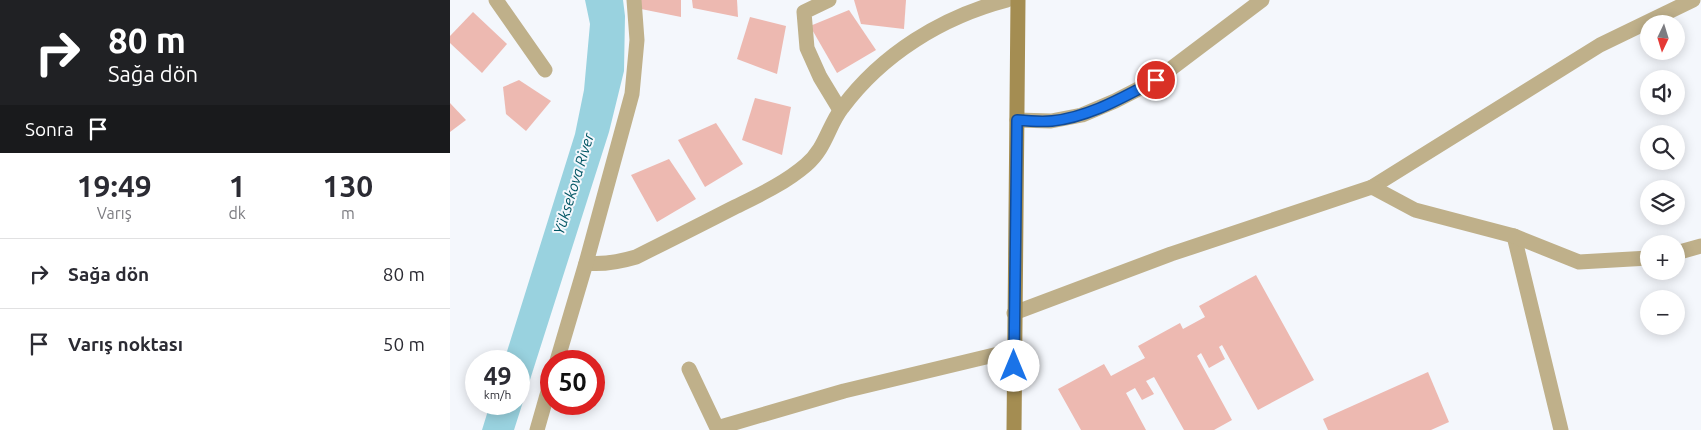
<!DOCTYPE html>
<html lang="tr">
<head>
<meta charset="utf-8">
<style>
	:root { --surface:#fff; --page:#f2f2f3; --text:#2b2b33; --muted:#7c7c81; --line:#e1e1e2 }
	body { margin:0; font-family:Ubuntu,sans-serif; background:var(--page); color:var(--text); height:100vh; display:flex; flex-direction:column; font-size:19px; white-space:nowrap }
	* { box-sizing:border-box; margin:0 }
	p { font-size:16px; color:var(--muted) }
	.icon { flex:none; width:28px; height:28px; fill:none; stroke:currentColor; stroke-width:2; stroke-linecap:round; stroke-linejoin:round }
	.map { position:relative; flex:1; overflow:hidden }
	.details { display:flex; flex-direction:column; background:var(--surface); width:450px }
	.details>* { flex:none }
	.hud { background:#202124; color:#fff; overflow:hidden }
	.needle { width:32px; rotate:184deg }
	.tools { position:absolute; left:1190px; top:15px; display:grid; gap:10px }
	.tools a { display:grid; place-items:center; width:45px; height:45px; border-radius:50%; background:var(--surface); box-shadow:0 2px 12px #0003; font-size:25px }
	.speed { position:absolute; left:15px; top:350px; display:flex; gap:10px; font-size:25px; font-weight:700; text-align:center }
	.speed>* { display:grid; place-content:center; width:65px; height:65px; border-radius:50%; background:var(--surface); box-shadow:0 2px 12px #0003; line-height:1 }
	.speed small { font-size:12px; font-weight:400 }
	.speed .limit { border:8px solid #d22; background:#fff; color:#111 }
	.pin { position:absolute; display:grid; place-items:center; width:42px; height:42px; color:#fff; margin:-21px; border:2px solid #fff; border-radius:50%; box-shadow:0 1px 5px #0007 }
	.me { position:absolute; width:55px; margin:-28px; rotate:0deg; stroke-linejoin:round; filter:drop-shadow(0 0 4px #0008) }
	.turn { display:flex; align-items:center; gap:18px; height:105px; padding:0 25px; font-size:22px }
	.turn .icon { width:65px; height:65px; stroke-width:2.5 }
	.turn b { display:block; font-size:35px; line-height:42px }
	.then { display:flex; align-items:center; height:48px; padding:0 25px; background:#0003; gap:10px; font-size:19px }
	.eta { display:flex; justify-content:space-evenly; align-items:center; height:85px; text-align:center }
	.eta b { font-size:30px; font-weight:700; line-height:35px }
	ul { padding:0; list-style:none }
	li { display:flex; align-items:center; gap:15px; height:70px; padding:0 25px; border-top:1px solid var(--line) }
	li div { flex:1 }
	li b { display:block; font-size:19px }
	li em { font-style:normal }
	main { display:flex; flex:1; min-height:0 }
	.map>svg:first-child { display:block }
	.water { fill:#99d2df }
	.building { fill:#edb9b1 }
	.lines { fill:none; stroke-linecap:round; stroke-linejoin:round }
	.minor { stroke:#bfb08a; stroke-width:15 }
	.tertiary { stroke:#bfb08a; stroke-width:15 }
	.secondary { stroke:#a48d52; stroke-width:15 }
	.route-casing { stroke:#114b97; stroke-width:12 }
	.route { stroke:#1a73e8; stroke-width:9 }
	.labels { text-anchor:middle; stroke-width:4; stroke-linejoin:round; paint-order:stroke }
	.water-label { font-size:15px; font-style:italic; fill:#005563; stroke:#f4f7fc }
</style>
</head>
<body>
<main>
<section class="details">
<div class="hud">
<div class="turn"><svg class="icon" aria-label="right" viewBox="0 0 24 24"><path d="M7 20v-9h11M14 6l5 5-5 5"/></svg><div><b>80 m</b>Sağa dön</div></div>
<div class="then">Sonra<svg class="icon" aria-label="arrive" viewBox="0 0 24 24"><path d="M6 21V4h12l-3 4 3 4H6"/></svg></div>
</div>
<div class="eta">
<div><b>19:49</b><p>Varış</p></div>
<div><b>1</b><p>dk</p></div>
<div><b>130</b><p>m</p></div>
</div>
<ul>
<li><svg class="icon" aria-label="right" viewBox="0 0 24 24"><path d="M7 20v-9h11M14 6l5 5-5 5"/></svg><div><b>Sağa dön</b></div><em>80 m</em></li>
<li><svg class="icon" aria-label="arrive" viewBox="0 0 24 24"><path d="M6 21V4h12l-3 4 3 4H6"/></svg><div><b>Varış noktası</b></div><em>50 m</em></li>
</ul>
</section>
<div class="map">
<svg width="1251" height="430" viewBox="0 0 1251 430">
	<rect width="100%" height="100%" fill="#f4f7fc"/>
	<!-- water -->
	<polygon class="water" points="135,0 173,0 175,16 174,71 159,132 64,430 32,430 40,404 69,404 69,361 54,361 125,134 134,90 140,24"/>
	<!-- building -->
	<g class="building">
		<polygon points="186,0 231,0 231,17 186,8"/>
		<polygon points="242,0 287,0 288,17 243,8"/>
		<polygon points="404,0 456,0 454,29 411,24"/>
		<polygon points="399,10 426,50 387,73 360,26"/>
		<polygon points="23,12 57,44 32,73 0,43 0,36"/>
		<polygon points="300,17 336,26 327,74 287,59"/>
		<polygon points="69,80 101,101 76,131 56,114 53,87"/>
		<polygon points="305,98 341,107 332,155 292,140"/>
		<polygon points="0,103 16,120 0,132"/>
		<polygon points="266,123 293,164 255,187 228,140"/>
		<polygon points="219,159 246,199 207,222 181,175"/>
		<polygon points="806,275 864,380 808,410 772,345 769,347 775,359 759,368 751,353 747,356 782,420 764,430 734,430 704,377 696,381 704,394 692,400 685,388 676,393 696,430 631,430 608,389 654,364 661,376 695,358 688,346 730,323 733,329 755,317 749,306"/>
		<polygon points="978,372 999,422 981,430 878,430 873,419"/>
	</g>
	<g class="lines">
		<!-- minor -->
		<g class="minor">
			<polyline points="46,0 95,70"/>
			<polyline points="379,0 354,12 357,48 370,77 390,110"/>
			<polyline points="567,120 601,121 632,115 665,101 706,80 812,0"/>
			<polyline points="922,187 1150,45 1243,0"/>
			<polyline points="1064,236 1111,430"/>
			<path d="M 136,263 C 154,265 169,262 186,257 C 218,241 250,225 281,209 C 307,196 334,184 356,165 C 376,148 378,126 392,108 C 432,54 492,17 557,0"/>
			<polyline points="107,361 136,263 182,94 187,40 184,0"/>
			<polyline points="239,369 267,428 394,391 565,350"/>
			<polyline points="87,430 101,381"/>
		</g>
		<!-- tertiary -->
		<g class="tertiary">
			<polyline points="1226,253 1251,246"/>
			<polyline points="564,313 721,254 922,187 965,210 1064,236 1129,262 1199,258"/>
		</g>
		<!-- secondary -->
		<polyline class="secondary" points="564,430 568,0"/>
	</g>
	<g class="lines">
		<!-- route casing -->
		<g class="route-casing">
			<path id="route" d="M 564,366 L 567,120 C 578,121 591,122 602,121 C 640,117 673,97 706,80"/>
		</g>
		<!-- route -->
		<use href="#route" class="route"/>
	</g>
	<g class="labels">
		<!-- water labels -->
		<g class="water-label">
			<text transform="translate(124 184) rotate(-73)" y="5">Yüksekova River</text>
		</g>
	</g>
</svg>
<div class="tools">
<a><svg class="needle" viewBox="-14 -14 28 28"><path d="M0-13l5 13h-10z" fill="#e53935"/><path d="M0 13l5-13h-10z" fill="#7c7c81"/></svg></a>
<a><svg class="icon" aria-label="sound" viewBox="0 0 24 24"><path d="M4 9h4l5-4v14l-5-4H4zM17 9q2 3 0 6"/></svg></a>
<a><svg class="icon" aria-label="search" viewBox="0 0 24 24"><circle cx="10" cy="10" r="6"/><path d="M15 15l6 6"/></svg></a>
<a><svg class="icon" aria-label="layers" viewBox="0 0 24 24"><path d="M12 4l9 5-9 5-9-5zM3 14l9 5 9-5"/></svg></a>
<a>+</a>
<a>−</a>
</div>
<div class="speed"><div>49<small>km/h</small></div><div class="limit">50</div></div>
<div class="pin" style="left:706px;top:80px;background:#d93025"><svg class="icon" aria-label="arrive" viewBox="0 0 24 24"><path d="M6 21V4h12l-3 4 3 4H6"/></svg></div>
<svg class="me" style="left:564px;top:366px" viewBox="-20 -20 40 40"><circle r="19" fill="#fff"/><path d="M0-13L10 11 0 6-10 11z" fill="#1a73e8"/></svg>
</div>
</main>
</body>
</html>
